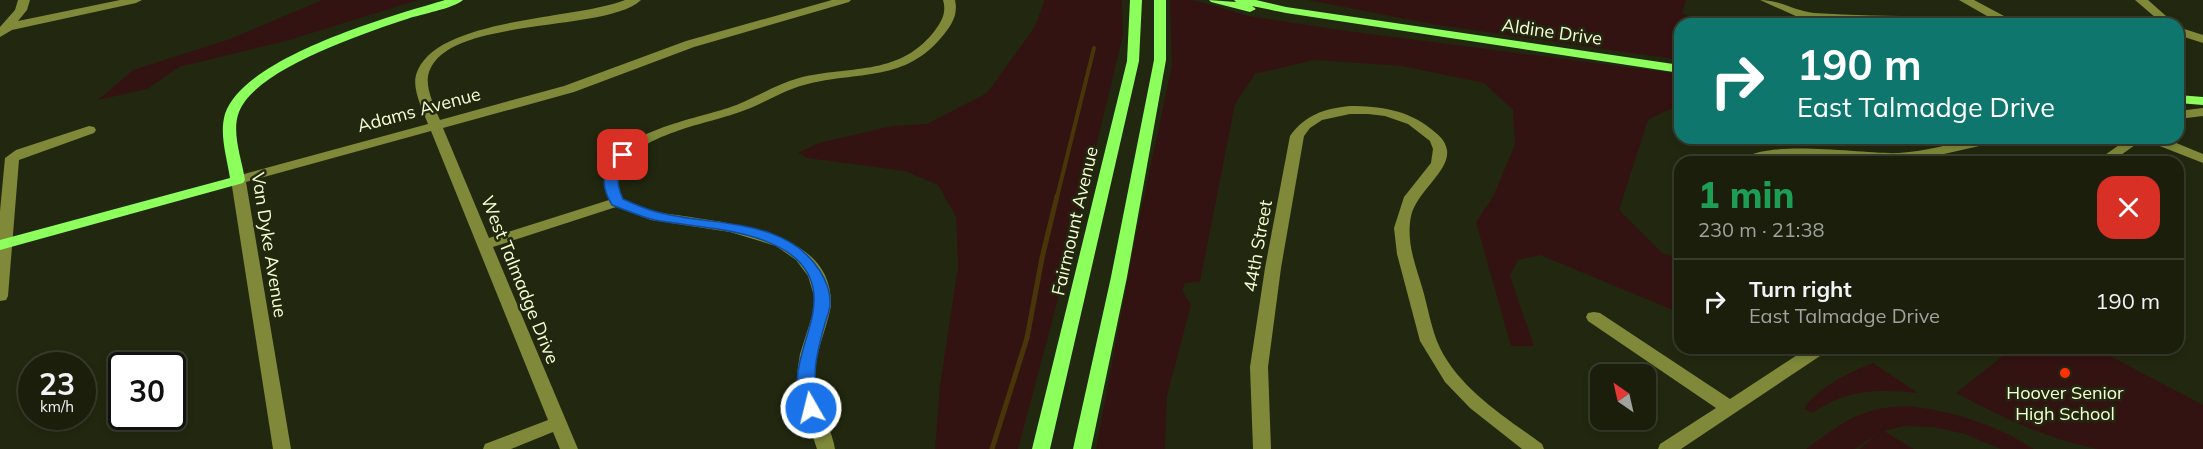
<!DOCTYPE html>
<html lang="en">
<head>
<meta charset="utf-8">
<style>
	:root { --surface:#1a1e0b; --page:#232714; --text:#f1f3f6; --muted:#9fa29d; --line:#383c2c }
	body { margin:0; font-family:Mulish,sans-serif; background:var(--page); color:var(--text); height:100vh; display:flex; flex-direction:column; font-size:22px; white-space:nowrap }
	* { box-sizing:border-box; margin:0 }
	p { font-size:20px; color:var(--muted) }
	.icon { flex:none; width:33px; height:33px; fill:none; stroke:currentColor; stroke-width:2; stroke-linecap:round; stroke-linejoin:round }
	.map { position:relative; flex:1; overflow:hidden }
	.drawer { position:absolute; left:1674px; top:156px; width:510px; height:198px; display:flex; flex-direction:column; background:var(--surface); border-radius:18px; box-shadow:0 3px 9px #0003,0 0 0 2px var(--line) }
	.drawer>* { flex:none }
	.hud { position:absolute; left:1674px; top:18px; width:510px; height:126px; border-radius:18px; box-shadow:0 3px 9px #0003,0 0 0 2px var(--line); background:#0f766e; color:#fff; overflow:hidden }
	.needle { width:39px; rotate:326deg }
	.tools { position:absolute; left:1590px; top:364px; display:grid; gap:12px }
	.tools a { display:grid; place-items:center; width:66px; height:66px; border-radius:12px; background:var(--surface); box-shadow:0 3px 9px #0003,0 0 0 2px var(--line); font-size:30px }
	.speed { position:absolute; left:18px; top:352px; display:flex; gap:12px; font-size:30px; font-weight:700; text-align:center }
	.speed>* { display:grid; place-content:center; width:78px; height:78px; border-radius:50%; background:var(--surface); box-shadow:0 3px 9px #0003,0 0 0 2px var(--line); line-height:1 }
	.speed small { font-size:15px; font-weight:400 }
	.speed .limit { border:3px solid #111; border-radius:9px; background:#fff; color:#111 }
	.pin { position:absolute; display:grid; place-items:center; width:51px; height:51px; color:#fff; margin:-26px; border-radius:12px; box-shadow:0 3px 9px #0006 }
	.me { position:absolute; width:66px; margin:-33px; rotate:352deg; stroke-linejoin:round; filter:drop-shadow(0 0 4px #0008) }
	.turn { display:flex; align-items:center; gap:21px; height:126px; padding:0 24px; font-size:27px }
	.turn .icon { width:78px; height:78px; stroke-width:2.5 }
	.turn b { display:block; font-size:42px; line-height:51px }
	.round { display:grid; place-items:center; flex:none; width:63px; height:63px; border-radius:18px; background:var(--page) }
	.summary { display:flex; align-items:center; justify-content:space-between; height:102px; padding:0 24px }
	h1 { font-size:36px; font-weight:800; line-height:45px; color:#1e9e55 }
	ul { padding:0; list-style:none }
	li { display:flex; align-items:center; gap:18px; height:84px; padding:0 24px; border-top:2px solid var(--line) }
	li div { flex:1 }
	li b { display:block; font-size:22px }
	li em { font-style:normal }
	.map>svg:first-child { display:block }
	.green { fill:#331312 }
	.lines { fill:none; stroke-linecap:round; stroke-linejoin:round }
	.stream-far1 { stroke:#483609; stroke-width:4 }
	.stream { stroke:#483609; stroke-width:5 }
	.minor { fill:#7f8939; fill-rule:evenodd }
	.major { fill:#8dff5d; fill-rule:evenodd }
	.route { fill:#1a73e8; stroke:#114b97; stroke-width:1.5 }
	.poi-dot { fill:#ff3002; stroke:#22280f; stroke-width:2 }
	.labels { text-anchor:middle; stroke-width:5; stroke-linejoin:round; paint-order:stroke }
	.street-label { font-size:18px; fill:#f7ffd6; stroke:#22280f }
	.poi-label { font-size:18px; fill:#f7ffd6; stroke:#22280f }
</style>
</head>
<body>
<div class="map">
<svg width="2203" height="449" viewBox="0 0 2203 449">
	<rect width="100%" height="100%" fill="#22280f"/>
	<!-- green -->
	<g class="green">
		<polygon points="322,0 418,0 286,41 179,67 147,89 98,100 133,70 230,39"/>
		<polygon points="1045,0 1122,0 1123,35 1073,243 1018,449 935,449 940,385 958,267 956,217 938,185 905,171 807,158 798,153 819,143 892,126 927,124 987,93 1034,28"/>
		<polygon points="1170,0 1193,0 1249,16 1347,31 1680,74 1680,110 1670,109 1648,120 1619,210 1662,253 1680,258 1680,313 1540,255 1518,260 1510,276 1534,346 1511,346 1476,222 1493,197 1515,144 1513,110 1484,83 1402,66 1314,60 1255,74 1235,104 1200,282 1185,283 1182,290 1191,305 1167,396 1165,449 1096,449 1136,235 1172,65"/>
		<polygon points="1308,0 1686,0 1682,13 1708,24 1680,24 1680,60 1437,25"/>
		<path d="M 2013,348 L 2095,348 L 2203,405 L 2203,449 L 2098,449 C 2047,439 2001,417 1956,393 Z"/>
		<path d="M 1873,363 L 1918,393 C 1876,389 1848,389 1812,413 L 1804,408 C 1819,387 1849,372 1873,363 Z"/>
		<path d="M 1905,406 C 1951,410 1995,424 2034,449 L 2001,449 L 1965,434 L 1933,427 L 1904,426 L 1884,431 L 1914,449 L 1859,449 L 1881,431 L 1855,449 L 1806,449 C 1842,423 1858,408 1905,406 Z"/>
	</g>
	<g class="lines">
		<!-- stream-far1 -->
		<polyline class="stream-far1" points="1057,197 1094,48"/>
		<!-- stream -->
		<polyline class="stream" points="992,449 1027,338 1042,258 1057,196"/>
		<!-- minor -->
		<g class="minor">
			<polygon points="18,0 30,0 27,10 18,21 120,0 142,0 136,3 12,30 0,37 0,27 15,10"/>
			<path d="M 625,0 L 641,0 C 605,34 440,15 428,76 C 426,90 435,108 440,120 L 564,86 L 686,41 L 832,0 L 851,0 L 849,2 L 694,47 L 574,92 L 443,128 L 489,238 L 609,200 C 581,138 689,121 728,108 C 752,100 774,85 799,78 C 848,65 897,77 933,33 C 941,22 947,14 943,0 L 955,0 C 958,13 953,23 945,33 C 906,84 858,70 804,85 C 781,91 760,106 737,113 C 700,126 596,142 623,199 C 633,204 643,209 653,211 C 709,223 834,223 831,306 C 825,337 809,363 817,396 C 822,415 832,430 835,449 L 817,449 L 799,396 L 797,374 L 800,354 L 813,313 L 815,299 L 808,276 L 796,260 L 776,246 L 730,232 L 651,220 L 616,207 L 493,247 L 578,449 L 560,449 L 553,432 L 511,449 L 483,449 L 485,444 L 548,420 L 431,131 L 246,182 L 291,449 L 273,449 L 231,180 L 233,177 L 428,124 C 423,111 412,89 416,75 C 433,17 576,20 625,0 Z"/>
			<path d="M 1760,0 C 1780,0 1795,11 1814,13 C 1871,17 1929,16 1987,16 L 1959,0 L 1974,0 L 2004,16 L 2093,17 L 2128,20 L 2134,24 L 1850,22 L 1798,17 Z"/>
			<polygon points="2135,0 2148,0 2175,24 2163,24"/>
			<polygon points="2178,27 2203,35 2203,43 2178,35"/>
			<path d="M 1350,106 C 1380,106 1408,110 1431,129 C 1439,135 1445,140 1447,150 C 1450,171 1417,191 1411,216 C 1406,241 1415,264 1422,287 C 1428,307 1431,329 1440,348 C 1461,390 1505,417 1542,444 L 1544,449 L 1522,449 L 1470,408 L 1445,382 L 1420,341 L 1397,254 L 1394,228 L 1404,197 L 1431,163 L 1433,149 L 1430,141 L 1408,124 L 1385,116 L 1368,114 L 1350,114 L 1322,120 L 1310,128 L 1304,136 L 1281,268 L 1268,367 L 1271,449 L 1253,449 L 1250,367 L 1265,268 L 1290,136 C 1306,114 1324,109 1350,106 Z"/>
			<polygon points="2203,108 2203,116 2178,119 2178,111"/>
			<polygon points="89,126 94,127 96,130 94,133 19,160 8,296 6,300 0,301 0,211 5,158 16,150"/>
			<path d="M 1977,138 L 2004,138 L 1997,142 L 1935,156 L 1897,161 L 1802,157 L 1739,162 C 1762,137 1865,155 1899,153 C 1926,151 1952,144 1977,138 Z"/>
			<polygon points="2129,138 2145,138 2111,162 2095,162"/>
			<polygon points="2145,138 2164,138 2203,154 2203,163 2147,141"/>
			<polygon points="1594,312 1600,313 1730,399 1808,348 1829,348 1826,352 1681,449 1658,449 1660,444 1716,408 1588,321 1586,317 1588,313"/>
		</g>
		<!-- major -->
		<g class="major">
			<path d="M 445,0 L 463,0 C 452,9 421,14 407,19 C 365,33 255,69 239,112 C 231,132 242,160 245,180 L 243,183 L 0,250 L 0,240 L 230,178 C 227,158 219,134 225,114 C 244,57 391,16 445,0 Z"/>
			<polygon points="1130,0 1142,0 1139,61 1050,449 1032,449 1127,61"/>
			<polygon points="1154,0 1166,0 1166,60 1127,277 1091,449 1073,449 1111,277 1154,60"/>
			<polygon points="1209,0 1236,2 1234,0 1256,0 1286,7 1680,65 1680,73 1286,13 1252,6 1256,9 1250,12 1211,2"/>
			<polygon points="2178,95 2203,97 2203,105 2178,103"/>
		</g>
	</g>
	<!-- route -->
	<path class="route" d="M 623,152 L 629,155 C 618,172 614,180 623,199 C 634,204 645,209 657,212 C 712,227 785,216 820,271 C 825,279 830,290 830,301 C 831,309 826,319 824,327 C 815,359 812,375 819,408 L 817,412 L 805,412 C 781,370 821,328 813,288 C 801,229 702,229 655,220 C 641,217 626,210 612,205 C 598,181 604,173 619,153 Z"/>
	<!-- markers -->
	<circle class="poi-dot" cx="2065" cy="373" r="6"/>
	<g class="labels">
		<!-- street labels -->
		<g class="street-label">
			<text transform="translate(1552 32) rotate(8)" y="6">Aldine Drive</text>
			<text transform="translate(419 110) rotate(-15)" y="6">Adams Avenue</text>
			<text transform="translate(1075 221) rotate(-77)" y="6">Fairmount Avenue</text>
			<text transform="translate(269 245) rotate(81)" y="6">Van Dyke Avenue</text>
			<text transform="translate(1258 246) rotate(-80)" y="6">44th Street</text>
			<text transform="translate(520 280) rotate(68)" y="6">West Talmadge Drive</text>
		</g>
		<!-- poi labels -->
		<g class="poi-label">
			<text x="2065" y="399">Hoover Senior<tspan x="2065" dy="21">High School</tspan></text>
		</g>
	</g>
</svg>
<div class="tools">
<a><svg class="needle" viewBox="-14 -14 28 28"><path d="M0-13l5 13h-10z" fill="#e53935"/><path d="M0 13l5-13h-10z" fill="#9fa29d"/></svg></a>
</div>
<div class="speed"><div>23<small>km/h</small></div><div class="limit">30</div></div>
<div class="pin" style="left:623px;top:155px;background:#d93025"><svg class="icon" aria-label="arrive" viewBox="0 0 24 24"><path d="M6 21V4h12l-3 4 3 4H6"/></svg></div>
<svg class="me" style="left:811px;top:408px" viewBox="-20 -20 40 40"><circle r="17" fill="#1a73e8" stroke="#fff" stroke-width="3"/><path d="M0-11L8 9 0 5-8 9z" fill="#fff"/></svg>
<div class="hud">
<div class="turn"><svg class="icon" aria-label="right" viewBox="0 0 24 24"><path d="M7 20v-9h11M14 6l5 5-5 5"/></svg><div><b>190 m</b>East Talmadge Drive</div></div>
</div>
<section class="drawer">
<div class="summary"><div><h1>1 min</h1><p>230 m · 21:38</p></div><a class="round" style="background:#d93025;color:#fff"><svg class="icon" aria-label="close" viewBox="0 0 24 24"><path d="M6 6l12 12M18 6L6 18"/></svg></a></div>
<ul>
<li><svg class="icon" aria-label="right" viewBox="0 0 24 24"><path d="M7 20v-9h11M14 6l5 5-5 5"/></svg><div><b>Turn right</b><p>East Talmadge Drive</p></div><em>190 m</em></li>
</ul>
</section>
</div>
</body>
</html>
